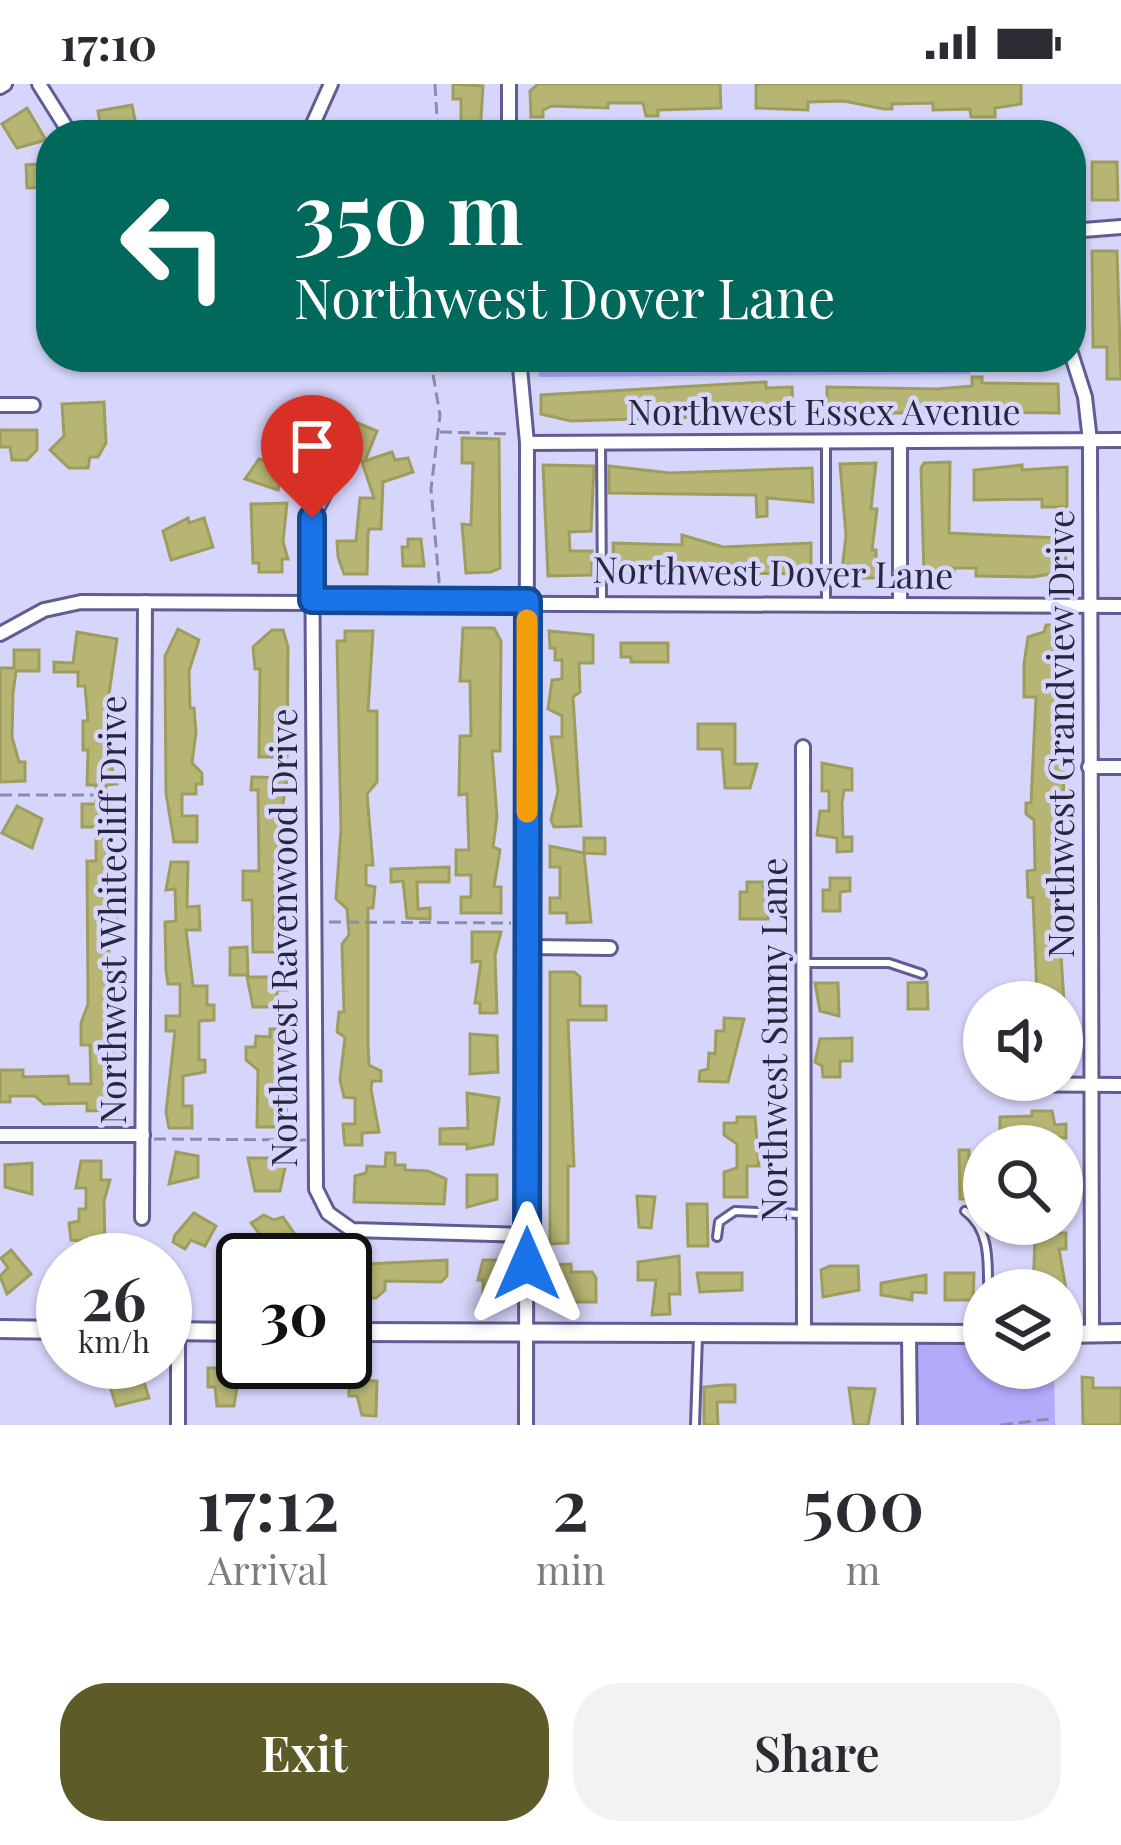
<!DOCTYPE html>
<html lang="en">
<head>
<meta charset="utf-8">
<style>
	:root { --surface:#fff; --page:#f2f2f3; --text:#2b2b33; --muted:#7c7c81; --accent:#5d5b27 }
	body { margin:0; font-family:"Playfair Display",serif; background:var(--page); color:var(--text); height:100vh; display:flex; flex-direction:column; font-size:45px; white-space:nowrap }
	* { box-sizing:border-box; margin:0 }
	p { font-size:39px; color:var(--muted) }
	.icon { flex:none; width:66px; height:66px; fill:none; stroke:currentColor; stroke-width:2; stroke-linecap:round; stroke-linejoin:round }
	.map { position:relative; height:1341px; overflow:hidden }
	.sheet { display:flex; flex-direction:column; background:var(--surface); flex:1 }
	.sheet>* { flex:none }
	.hud { position:absolute; left:36px; top:36px; width:1050px; height:252px; border-radius:48px; box-shadow:0 3px 9px #0004; background:#00695c; color:#fff; overflow:hidden }
	.tools { position:absolute; left:963px; top:897px; display:grid; gap:24px }
	.tools a { display:grid; place-items:center; width:120px; height:120px; border-radius:50%; background:var(--surface); box-shadow:0 3px 9px #0004; font-size:60px }
	.speed { position:absolute; left:36px; top:1149px; display:flex; gap:24px; font-size:60px; font-weight:700; text-align:center }
	.speed>* { display:grid; place-content:center; width:156px; height:156px; border-radius:50%; background:var(--surface); box-shadow:0 3px 9px #0004; line-height:1 }
	.speed small { font-size:30px; font-weight:400 }
	.speed .limit { border:6px solid #111; border-radius:18px; background:#fff; color:#111 }
	.pin { position:absolute; display:grid; place-items:center; width:102px; height:102px; color:#fff; margin:-123px -51px; border-radius:50% 50% 50% 0; rotate:-45deg; box-shadow:0 0 12px #0007 }
	.pin .icon { rotate:45deg }
	.me { position:absolute; width:132px; margin:-66px; rotate:0deg; stroke-linejoin:round; filter:drop-shadow(0 0 9px #0008) }
	.turn { display:flex; align-items:center; gap:42px; height:252px; padding:0 60px; font-size:54px }
	.turn .icon { width:156px; height:156px; stroke-width:2.5 }
	.turn b { display:block; font-size:84px; line-height:102px }
	.eta { display:flex; justify-content:space-evenly; align-items:center; height:204px; text-align:center }
	.eta b { font-size:72px; font-weight:600; line-height:84px }
	.cta { display:flex; gap:24px; margin-top:auto; padding:24px 60px }
	.cta a { flex:1; height:138px; border-radius:48px; background:var(--accent); color:#fff; font-size:48px; font-weight:600; line-height:138px; text-align:center }
	.cta a+a { background:var(--page); color:var(--text) }
	.status { display:flex; justify-content:space-between; align-items:center; height:84px; padding:0 60px; background:var(--surface); direction:ltr }
	.status svg { height:33px; fill:currentColor }
	.map>svg:first-child { display:block }
	.green { fill:#b1abfa }
	.building { fill:#b6b573; stroke:#9f9d5d; stroke-width:3 }
	.lines { fill:none; stroke-linecap:round; stroke-linejoin:round }
	.lane-casing { stroke:#615c93; stroke-width:12 }
	.street-casing { stroke:#615c93; stroke-width:18 }
	.secondary-casing { stroke:#615c93; stroke-width:22 }
	.path { stroke:#8d8bab; stroke-width:3; stroke-dasharray:12 6; stroke-linecap:butt }
	.lane { stroke:#fff; stroke-width:6 }
	.street { stroke:#fff; stroke-width:12 }
	.secondary { stroke:#fff; stroke-width:16 }
	.route-casing { stroke:#114b97; stroke-width:30 }
	.route { stroke:#1a73e8; stroke-width:21 }
	.slow { stroke:#f59e0b; stroke-width:21 }
	.labels { text-anchor:middle; stroke-width:9; stroke-linejoin:round; paint-order:stroke }
	.street-label { font-size:36px; fill:#28263e; stroke:#d6d5fb }
</style>
</head>
<body>
<div class="status"><b>17:10</b><svg viewBox="0 0 49 12"><path d="M0 12V9h3v3zM5 12V6h3v6zM10 12V3h3v9zM15 12V0h3v12zM26 1h20v11H26zM47 4h2v5h-2z"/></svg></div>
<div class="map">
<svg width="1121" height="1341" viewBox="0 0 1121 1341">
	<rect width="100%" height="100%" fill="#d6d5fb"/>
	<!-- green -->
	<g class="green">
		<polygon points="962,43 967,51 529,51 532,45"/>
		<polygon points="538,273 970,273 970,290 539,293"/>
		<polygon points="918,1260 984,1260 984,1284 1054,1284 1055,1341 918,1341"/>
	</g>
	<!-- building -->
	<g class="building">
		<polygon points="453,0 483,2 480,51 461,51 461,15 453,15"/>
		<polygon points="538,0 720,0 721,24 658,26 658,32 646,32 643,19 608,19 608,24 552,22 543,26 543,33 531,33 530,7"/>
		<polygon points="756,0 1021,0 1021,20 995,24 995,33 971,33 970,25 933,26 933,19 892,20 892,25 884,25 844,17 808,18 808,26 756,24"/>
		<polygon points="132,21 138,51 102,51 98,27"/>
		<polygon points="27,24 46,56 17,64 2,40"/>
		<polygon points="1092,78 1117,78 1118,116 1092,116"/>
		<polygon points="51,79 51,103 27,104 26,81"/>
		<polygon points="1092,167 1117,167 1121,295 1107,295 1107,263 1093,263"/>
		<polygon points="972,293 982,293 982,299 1058,300 1059,329 986,328 986,334 973,334 973,328 827,330 827,303 937,305 972,302"/>
		<polygon points="766,298 766,304 792,303 793,330 571,337 541,330 541,311"/>
		<polygon points="104,318 106,359 98,373 90,373 88,384 69,384 50,366 64,352 62,320"/>
		<polygon points="329,327 349,329 348,335 377,347 365,377 392,368 395,376 408,374 413,388 383,398 381,445 369,445 368,450 367,490 344,490 338,473 337,457 356,457 360,414 374,414 359,369 332,357 339,340 328,339"/>
		<polygon points="295,339 297,345 308,343 315,362 285,373 278,406 245,395 259,375 276,379 265,351"/>
		<polygon points="0,346 37,346 37,366 27,376 12,376 10,363 0,363"/>
		<polygon points="462,354 499,355 500,484 491,488 466,489 462,440 471,441 473,379 462,379"/>
		<polygon points="950,378 949,449 1058,454 1058,459 1065,459 1066,480 1056,480 1057,489 1033,493 976,492 976,484 954,484 954,492 924,492 921,384 924,379"/>
		<polygon points="876,379 871,425 877,425 872,466 876,466 876,494 841,494 846,452 840,380"/>
		<polygon points="543,381 594,382 591,447 569,448 570,467 592,467 592,491 548,492"/>
		<polygon points="1022,381 1022,386 1067,383 1067,423 1042,423 1042,415 974,416 974,386"/>
		<polygon points="609,382 670,389 812,384 813,418 767,414 767,432 757,433 756,411 609,409"/>
		<polygon points="287,419 283,458 288,475 282,475 282,488 259,488 259,479 253,479 251,420"/>
		<polygon points="188,434 189,439 204,434 213,463 171,476 163,447"/>
		<polygon points="682,451 723,463 811,459 811,490 614,488 613,459 682,461"/>
		<polygon points="408,455 421,455 424,482 403,482 402,463 408,463"/>
		<polygon points="1046,541 1061,541 1062,551 1056,592 1060,592 1064,624 1058,678 1063,678 1064,720 1057,720 1057,747 1064,760 1065,800 1059,801 1065,840 1059,840 1064,918 1041,918 1037,912 1033,814 1028,813 1027,787 1035,786 1034,736 1026,730 1026,719 1031,719 1036,613 1024,613 1024,580 1028,553 1044,548"/>
		<polygon points="463,544 494,544 501,557 500,667 492,667 497,733 493,763 500,766 494,803 501,803 501,829 461,829 461,813 471,813 471,791 456,791 456,766 469,766 467,710 459,711 460,652 471,652 470,597 460,597"/>
		<polygon points="178,545 199,556 189,587 190,624 194,624 196,648 192,679 202,689 202,700 196,700 196,710 182,710 182,732 197,732 197,758 174,758 166,709 165,572"/>
		<polygon points="272,546 283,546 288,563 287,673 259,673 260,585 255,585 253,563"/>
		<polygon points="345,547 373,547 368,627 377,627 377,698 367,710 373,781 366,781 366,801 375,803 373,824 368,824 368,961 369,981 381,987 381,997 372,997 371,1005 379,1048 362,1049 362,1061 345,1061 344,1054 343,1040 355,1040 355,1014 344,1013 340,996 345,953 337,948 339,928 344,928 342,860 349,851 347,825 336,815 341,745 337,557 345,557"/>
		<polygon points="549,547 593,551 593,579 579,579 580,608 573,613 581,742 554,743 551,736 558,707 551,653 562,653 562,632 548,625 552,596 562,595 562,576 555,576 555,564 550,564"/>
		<polygon points="77,548 117,555 109,610 110,646 117,646 110,678 117,700 106,701 106,733 112,733 114,781 120,781 116,859 109,859 109,880 117,1026 87,1027 87,1019 44,1020 35,1012 10,1012 10,1018 0,1018 0,986 23,986 23,993 68,992 69,1000 91,1000 90,961 81,961 81,939 88,920 87,777 96,777 96,743 82,743 82,720 96,720 96,701 87,701 88,666 83,666 83,637 88,637 85,602 78,602 78,588 54,588 54,578 73,579"/>
		<polygon points="621,559 668,559 668,578 631,578 631,573 621,573"/>
		<polygon points="14,566 39,566 39,587 16,587 13,609 12,653 19,678 25,678 25,697 0,698 0,584 14,584"/>
		<polygon points="698,640 735,640 735,680 757,680 750,704 725,704 722,665 698,665"/>
		<polygon points="822,679 852,685 852,706 844,706 842,719 843,753 852,753 852,767 837,768 837,754 817,751 820,727 829,727 829,707 822,707"/>
		<polygon points="252,693 287,694 280,738 287,745 287,804 275,803 274,838 281,838 287,868 253,868 252,816 243,816 243,787 259,787 258,706 251,706"/>
		<polygon points="17,722 42,735 32,764 2,749"/>
		<polygon points="584,754 605,754 605,770 584,769 591,838 567,839 567,829 550,829 550,814 560,814 560,783 550,783 550,762 584,769"/>
		<polygon points="171,778 188,778 187,823 199,822 200,846 186,846 193,902 207,902 207,921 214,921 214,936 199,937 199,976 205,976 205,988 183,992 183,1022 192,1022 192,1044 169,1044 166,1028 175,947 166,947 166,932 180,932 180,900 168,900 166,886 165,838 176,837 175,805 166,806"/>
		<polygon points="449,783 449,798 417,798 418,825 430,824 430,835 407,834 403,797 391,798 391,785"/>
		<polygon points="830,794 850,794 850,807 840,808 840,827 823,827 823,806 830,806"/>
		<polygon points="747,798 763,798 768,835 740,835 740,808 747,808"/>
		<polygon points="472,848 501,848 495,871 497,929 480,929 480,919 475,919 481,877 472,878"/>
		<polygon points="247,863 248,891 230,891 230,864"/>
		<polygon points="550,888 574,888 580,893 580,922 606,922 606,936 568,936 574,1082 568,1082 568,1159 550,1160"/>
		<polygon points="247,893 287,893 287,906 277,906 277,923 253,923"/>
		<polygon points="927,898 928,925 908,925 908,899"/>
		<polygon points="815,899 838,899 839,932 820,927"/>
		<polygon points="724,934 744,935 728,998 699,997 700,987 708,985 709,969 715,970 716,947 724,947"/>
		<polygon points="270,945 286,945 288,952 282,983 282,1002 289,1009 284,1043 257,1043 258,986 246,976 246,963 255,963 256,952 270,953"/>
		<polygon points="470,950 497,952 498,988 470,990"/>
		<polygon points="852,954 852,977 840,977 840,993 823,993 822,982 815,978 820,955"/>
		<polygon points="467,1009 499,1014 493,1060 467,1065 467,1060 440,1060 440,1045 468,1044"/>
		<polygon points="1032,1027 1052,1027 1055,1041 1066,1040 1066,1054 1000,1049 1000,1033 1032,1032"/>
		<polygon points="737,1033 755,1033 759,1082 747,1082 747,1113 724,1113 724,1088 737,1084 737,1060 724,1051 724,1039 737,1039"/>
		<polygon points="959,1066 969,1066 969,1097 982,1096 984,1115 960,1115"/>
		<polygon points="272,1067 285,1067 287,1074 280,1107 255,1107 248,1074 272,1074"/>
		<polygon points="176,1068 198,1072 198,1093 169,1100"/>
		<polygon points="386,1069 395,1069 395,1081 405,1081 405,1086 428,1087 446,1095 444,1120 354,1118 355,1092 366,1089 367,1082 385,1083"/>
		<polygon points="81,1077 101,1077 101,1096 110,1096 104,1117 105,1159 71,1156 69,1139 79,1137 79,1125 86,1125 86,1104 76,1104"/>
		<polygon points="32,1079 32,1110 5,1103 5,1081"/>
		<polygon points="467,1091 497,1091 497,1115 467,1123"/>
		<polygon points="637,1112 655,1113 651,1144 639,1143"/>
		<polygon points="687,1120 707,1120 708,1162 688,1162"/>
		<polygon points="194,1129 216,1142 205,1162 191,1156 185,1165 173,1158 175,1151"/>
		<polygon points="264,1131 274,1136 283,1133 296,1152 273,1167 251,1139"/>
		<polygon points="1049,1149 1066,1149 1066,1165 1059,1165 1066,1205 1033,1206 1035,1155 1049,1154"/>
		<polygon points="11,1166 31,1190 7,1210 0,1192 8,1184 1,1174"/>
		<polygon points="679,1172 680,1210 669,1210 670,1230 652,1231 656,1196 638,1196 638,1178"/>
		<polygon points="345,1176 366,1176 366,1180 447,1176 447,1192 441,1198 385,1197 385,1206 376,1214 359,1214 359,1207 351,1207 351,1192 345,1192"/>
		<polygon points="483,1176 502,1176 501,1217 483,1217 483,1196 478,1196"/>
		<polygon points="571,1180 571,1188 592,1188 596,1194 596,1218 555,1218 555,1181"/>
		<polygon points="830,1182 858,1182 859,1206 823,1213 821,1186"/>
		<polygon points="697,1189 742,1189 742,1206 700,1208"/>
		<polygon points="945,1189 974,1189 973,1216 945,1216"/>
		<polygon points="926,1191 926,1209 912,1208 912,1216 881,1211 881,1199"/>
		<polygon points="222,1276 260,1278 260,1289 239,1289 234,1322 217,1322 215,1303 208,1303 208,1284 221,1284"/>
		<polygon points="129,1283 135,1301 144,1298 149,1314 116,1322 106,1289"/>
		<polygon points="1082,1293 1093,1294 1093,1304 1121,1304 1121,1341 1083,1341"/>
		<polygon points="349,1296 377,1297 376,1332 362,1331 357,1312 349,1312"/>
		<polygon points="724,1301 735,1301 735,1318 717,1318 718,1341 704,1341 704,1303"/>
		<polygon points="849,1304 875,1305 868,1341 854,1341"/>
	</g>
	<g class="lines">
		<!-- lane casing -->
		<g class="lane-casing">
			<g id="lane">
				<polyline points="826,358 826,520"/>
				<polyline points="601,359 602,516"/>
				<polyline points="805,879 889,879 922,890"/>
				<path d="M 965,1127 C 990,1145 988,1178 988,1206"/>
				<polyline points="717,1153 719,1138 735,1127 801,1130"/>
				<polyline points="695,1341 698,1252"/>
			</g>
		</g>
		<!-- street casing -->
		<g class="street-casing">
			<g id="street">
				<polyline points="39,0 71,51"/>
				<polyline points="0,3 5,0"/>
				<polyline points="308,51 331,0"/>
				<polyline points="509,51 509,0"/>
				<polyline points="1071,147 1121,143"/>
				<polyline points="1071,269 1085,313 1090,357 1092,1250"/>
				<polyline points="519,273 527,359 526,1341"/>
				<polyline points="0,321 33,321"/>
				<polyline points="527,359 1121,356"/>
				<polyline points="325,409 312,434 316,1105 328,1129 352,1146 526,1151"/>
				<polyline points="900,521 900,357"/>
				<polyline points="0,550 44,526 81,518 1121,522"/>
				<polyline points="803,663 804,1249"/>
				<polyline points="1089,683 1121,683"/>
				<polyline points="528,863 610,864"/>
				<polyline points="999,1000 1121,1001"/>
				<polyline points="0,1051 143,1051"/>
				<polyline points="142,1134 145,518"/>
				<polyline points="178,1247 178,1341"/>
				<polyline points="909,1250 910,1341"/>
			</g>
		</g>
		<!-- secondary casing -->
		<g class="secondary-casing">
			<g id="secondary">
				<polyline points="0,1245 63,1246"/>
				<polyline points="165,1247 243,1248"/>
				<polyline points="345,1248 984,1250"/>
				<polyline points="1062,1250 1121,1249"/>
			</g>
		</g>
		<!-- path -->
		<g class="path">
			<polyline points="435,0 438,51"/>
			<polyline points="430,273 440,331 431,405 440,509"/>
			<polyline points="440,348 512,350"/>
			<polyline points="0,711 130,711"/>
			<polyline points="329,838 511,839"/>
			<polyline points="154,1055 306,1056"/>
			<polyline points="1001,1341 1049,1335"/>
		</g>
		<!-- lane -->
		<use href="#lane" class="lane"/>
		<!-- street -->
		<use href="#street" class="street"/>
		<!-- secondary -->
		<use href="#secondary" class="secondary"/>
	</g>
	<g class="lines">
		<!-- route casing -->
		<g class="route-casing">
			<polyline id="route" points="312,434 312,516 528,517 527,1180"/>
		</g>
		<!-- route -->
		<use href="#route" class="route"/>
		<!-- slow -->
		<polyline class="slow" points="527,728 527,536"/>
	</g>
	<g class="labels">
		<!-- street labels -->
		<g class="street-label">
			<text x="824" y="341">Northwest Essex Avenue</text>
			<text transform="translate(773 489) rotate(1)" y="13">Northwest Dover Lane</text>
			<text transform="translate(1061 650) rotate(-90)" y="13">Northwest Grandview Drive</text>
			<text transform="translate(113 826) rotate(-90)" y="13">Northwest Whitecliff Drive</text>
			<text transform="translate(284 854) rotate(-90)" y="13">Northwest Ravenwood Drive</text>
			<text transform="translate(774 956) rotate(-90)" y="13">Northwest Sunny Lane</text>
		</g>
	</g>
</svg>
<div class="tools">
<a><svg class="icon" aria-label="sound" viewBox="0 0 24 24"><path d="M4 9h4l5-4v14l-5-4H4zM17 9q2 3 0 6"/></svg></a>
<a><svg class="icon" aria-label="search" viewBox="0 0 24 24"><circle cx="10" cy="10" r="6"/><path d="M15 15l6 6"/></svg></a>
<a><svg class="icon" aria-label="layers" viewBox="0 0 24 24"><path d="M12 4l9 5-9 5-9-5zM3 14l9 5 9-5"/></svg></a>
</div>
<div class="speed"><div>26<small>km/h</small></div><div class="limit">30</div></div>
<div class="pin" style="left:312px;top:434px;background:#d93025"><svg class="icon" aria-label="arrive" viewBox="0 0 24 24"><path d="M6 21V4h12l-3 4 3 4H6"/></svg></div>
<svg class="me" style="left:527px;top:1180px" viewBox="-20 -20 40 40"><path d="M0-17L14 15 0 8-14 15z" fill="#1a73e8" stroke="#fff" stroke-width="4"/></svg>
<div class="hud">
<div class="turn"><svg class="icon" aria-label="left" viewBox="0 0 24 24"><path d="M17 20v-9H6M10 6l-5 5 5 5"/></svg><div><b>350 m</b>Northwest Dover Lane</div></div>
</div>
</div>
<section class="sheet">
<div class="eta">
<div><b>17:12</b><p>Arrival</p></div>
<div><b>2</b><p>min</p></div>
<div><b>500</b><p>m</p></div>
</div>
<div class="cta"><a>Exit</a><a>Share</a></div>
</section>
</body>
</html>
